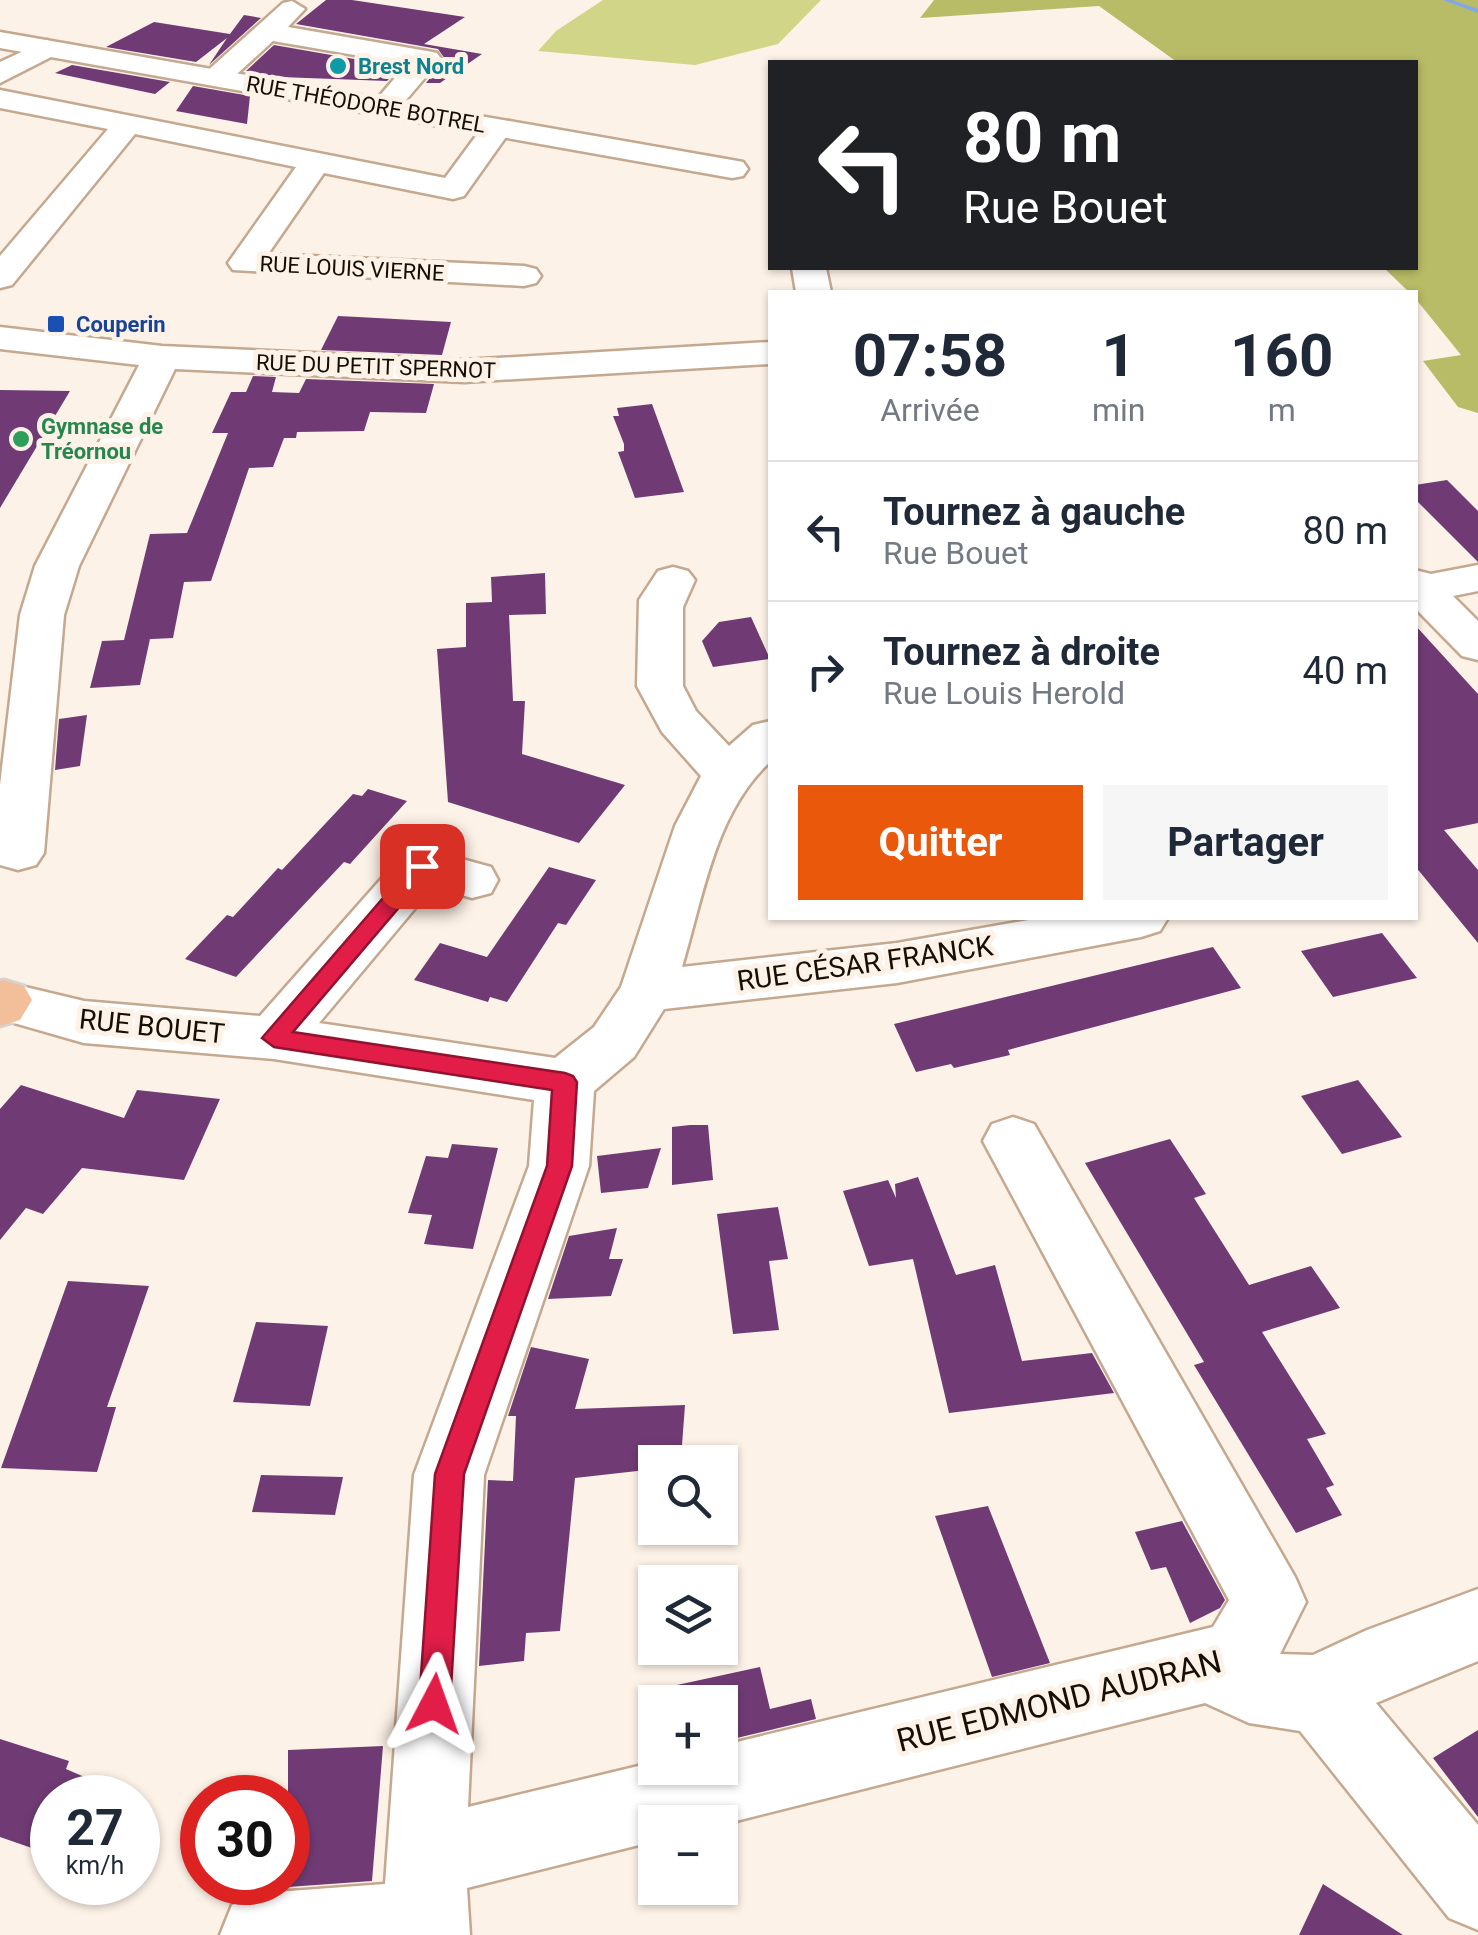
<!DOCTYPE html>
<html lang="fr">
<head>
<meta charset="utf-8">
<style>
	:root { --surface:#fff; --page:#f6f6f7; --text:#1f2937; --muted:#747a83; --line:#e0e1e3; --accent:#ea580c }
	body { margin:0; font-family:Roboto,sans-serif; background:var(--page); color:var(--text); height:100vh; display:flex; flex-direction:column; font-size:38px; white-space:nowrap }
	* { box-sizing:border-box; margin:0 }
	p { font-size:32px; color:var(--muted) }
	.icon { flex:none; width:55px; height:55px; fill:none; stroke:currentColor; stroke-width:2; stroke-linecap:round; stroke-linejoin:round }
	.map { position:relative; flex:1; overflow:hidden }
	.panel { position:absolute; left:768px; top:290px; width:650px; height:630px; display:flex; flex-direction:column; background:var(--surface); border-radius:0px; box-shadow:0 2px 8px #0004 }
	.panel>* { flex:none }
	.guide { position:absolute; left:768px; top:60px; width:650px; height:210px; border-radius:0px; box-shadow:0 2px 8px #0004; background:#202124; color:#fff; overflow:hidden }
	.controls { position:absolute; left:638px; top:1445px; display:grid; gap:20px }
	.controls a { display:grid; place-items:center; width:100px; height:100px; border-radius:0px; background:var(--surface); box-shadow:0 2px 8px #0004; font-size:50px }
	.speed { position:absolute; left:30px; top:1775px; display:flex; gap:20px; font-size:50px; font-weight:700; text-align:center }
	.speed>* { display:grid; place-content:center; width:130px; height:130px; border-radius:50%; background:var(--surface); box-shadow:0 2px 8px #0004; line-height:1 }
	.speed small { font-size:25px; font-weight:400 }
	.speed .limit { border:15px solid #d22; background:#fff; color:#111 }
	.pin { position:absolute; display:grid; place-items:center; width:85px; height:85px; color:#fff; margin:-42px; border-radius:20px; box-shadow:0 5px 15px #0006 }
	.me { position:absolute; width:110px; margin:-55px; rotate:4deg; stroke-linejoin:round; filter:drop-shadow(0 0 8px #0008) }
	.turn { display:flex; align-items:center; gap:35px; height:210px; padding:0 30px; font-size:45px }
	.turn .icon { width:130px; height:130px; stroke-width:2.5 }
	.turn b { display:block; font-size:70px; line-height:85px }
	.eta { display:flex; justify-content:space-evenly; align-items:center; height:170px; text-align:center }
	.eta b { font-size:60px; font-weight:700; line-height:70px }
	.cta { display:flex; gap:20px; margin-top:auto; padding:20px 30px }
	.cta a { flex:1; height:115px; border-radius:0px; background:var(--accent); color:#fff; font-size:40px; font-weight:700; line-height:115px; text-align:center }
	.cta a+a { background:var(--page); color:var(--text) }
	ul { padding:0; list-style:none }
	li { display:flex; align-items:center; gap:30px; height:140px; padding:0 30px; border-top:2px solid var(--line) }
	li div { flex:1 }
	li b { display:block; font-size:38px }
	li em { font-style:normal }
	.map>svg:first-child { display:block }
	.green { fill:#d1d587 }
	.forest { fill:#b8bc66 }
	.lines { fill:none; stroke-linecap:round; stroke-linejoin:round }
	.stream { fill:#80a7eb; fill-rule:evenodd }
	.building { fill:#703b75 }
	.minor-casing { stroke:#c4a88f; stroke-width:5 }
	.tertiary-casing { stroke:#c4a88f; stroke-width:5 }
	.primary-casing { stroke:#d5d4d2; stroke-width:5 }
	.minor { fill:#fff; fill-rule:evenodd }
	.tertiary { fill:#fff; fill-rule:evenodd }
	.primary { fill:#f2bf9a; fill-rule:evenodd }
	.route { fill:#e11d48; stroke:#92132f; stroke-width:2.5 }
	.culture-dot { fill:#0f9aa8; stroke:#fdf2e7; stroke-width:4 }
	.transit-dot { fill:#1a4fb4; stroke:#fdf2e7; stroke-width:4 }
	.leisure-dot { fill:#2e9e5b; stroke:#fdf2e7; stroke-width:4 }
	.labels { text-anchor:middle; stroke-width:10; stroke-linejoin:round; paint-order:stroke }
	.far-culture-label { font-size:22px; font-weight:bold; fill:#0d838f; stroke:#fdf2e7; text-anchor:start }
	.far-street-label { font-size:22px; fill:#170e05; stroke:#fdf2e7 }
	.far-transit-label { font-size:22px; font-weight:bold; fill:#164399; stroke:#fdf2e7; text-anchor:start }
	.far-leisure-label { font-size:22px; font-weight:bold; fill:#27864d; stroke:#fdf2e7; text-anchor:start }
	.street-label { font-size:28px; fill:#170e05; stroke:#fdf2e7 }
	.near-street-label { font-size:32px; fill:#170e05; stroke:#fdf2e7 }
</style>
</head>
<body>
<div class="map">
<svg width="1478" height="1935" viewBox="0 0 1478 1935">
	<rect width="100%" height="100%" fill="#fdf2e7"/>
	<!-- green -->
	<polygon class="green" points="603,0 821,0 778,44 695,65 538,51 556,31"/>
	<!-- forest -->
	<polygon class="forest" points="934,0 1478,0 1478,413 1458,407 1423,361 1461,355 1415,298 1415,292 1409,292 1384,268 1415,268 1415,62 1177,62 1099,6 920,18"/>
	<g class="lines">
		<!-- stream -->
		<polygon class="stream" points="1443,0 1452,0 1478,9 1478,13"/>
	</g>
	<!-- building -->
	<g class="building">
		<polygon points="326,0 352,0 465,17 424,44 482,54 440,83 426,83 445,59 438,49 296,24"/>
		<polygon points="244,15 261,18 209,65 227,38 196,62 106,47 154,22 230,34"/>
		<polygon points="274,45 400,67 387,81 280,77 246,71"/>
		<polygon points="72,65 170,82 155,94 55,73"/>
		<polygon points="193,86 250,96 247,124 176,111"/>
		<polygon points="338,316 358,317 451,322 442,355 321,350"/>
		<polygon points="253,376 276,377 272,392 299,393 306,379 434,384 426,413 370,412 364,431 297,432 296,438 284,438 273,467 249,468 211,581 184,582 173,638 132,640 150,639 140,685 90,688 102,641 124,640 150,534 187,533 228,433 212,433 231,392 246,392"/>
		<polygon points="0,390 70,391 0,508"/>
		<polygon points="652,404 684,492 635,498 618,452 624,451 624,444 613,416 619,416 617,408"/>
		<polygon points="1447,480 1478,511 1478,562 1415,499 1415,485"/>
		<polygon points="545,573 546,614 509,615 513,701 525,701 522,754 625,785 579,843 448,802 437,649 466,647 466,603 492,602 491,577"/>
		<polygon points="751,617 770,659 713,667 702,641 719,622"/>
		<polygon points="1415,625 1478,694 1478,823 1444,830 1478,870 1478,943 1415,866"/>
		<polygon points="87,715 80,766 55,770 59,719"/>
		<polygon points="368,789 407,801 350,864 344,862 236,977 185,959 227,915 233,917 278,868 282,870 353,794 362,796"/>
		<polygon points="549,867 596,880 566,925 558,923 507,1002 490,997 488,1002 414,980 440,943 487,957"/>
		<polygon points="1382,933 1417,978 1333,997 1301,951"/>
		<polygon points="1213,947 1241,988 1008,1050 1010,1055 954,1068 951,1064 916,1072 894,1024"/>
		<polygon points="1358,1080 1402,1137 1342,1154 1301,1096"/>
		<polygon points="21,1085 124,1118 137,1090 220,1099 184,1180 82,1168 43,1214 26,1208 0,1240 0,1109"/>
		<polygon points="690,1125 708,1125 713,1180 672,1185 672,1127"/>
		<polygon points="1170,1139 1206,1194 1194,1198 1249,1285 1311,1266 1340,1308 1262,1332 1326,1434 1307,1439 1334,1485 1326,1488 1342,1515 1296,1533 1194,1365 1204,1362 1085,1163"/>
		<polygon points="452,1144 498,1148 473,1249 424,1244 432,1215 408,1213 426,1156 448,1158"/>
		<polygon points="661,1148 648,1188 601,1193 597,1156"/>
		<polygon points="918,1177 956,1275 995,1265 1022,1361 1092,1353 1114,1393 949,1413 913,1259 869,1266 843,1191 888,1180 896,1198 895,1184"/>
		<polygon points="778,1207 788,1259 769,1261 779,1330 733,1334 717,1214"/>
		<polygon points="617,1228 609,1259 623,1259 611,1296 548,1299 569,1236"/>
		<polygon points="68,1281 149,1286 107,1407 116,1407 97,1472 1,1468"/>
		<polygon points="256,1322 328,1326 310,1406 233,1402"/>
		<polygon points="531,1347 589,1359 575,1409 685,1405 682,1445 662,1447 663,1462 655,1462 655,1469 575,1478 560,1631 526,1633 524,1661 479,1666 488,1480 513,1481 516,1416 508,1416"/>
		<polygon points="261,1475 343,1477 335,1515 252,1512"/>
		<polygon points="988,1506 1050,1663 992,1677 935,1516"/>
		<polygon points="1182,1521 1225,1600 1220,1608 1190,1623 1166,1567 1151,1570 1135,1532"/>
		<polygon points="760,1667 770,1709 811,1699 816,1719 720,1742 720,1702 680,1702 677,1685"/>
		<polygon points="1478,1730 1478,1817 1433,1758"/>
		<polygon points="0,1739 69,1761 66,1769 133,1798 52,1798 52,1855 0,1837"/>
		<polygon points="383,1746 372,1881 288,1887 288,1750"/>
		<polygon points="1323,1884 1403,1935 1299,1935"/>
	</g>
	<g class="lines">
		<!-- minor casing -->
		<g class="minor-casing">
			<g id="minor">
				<polygon points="292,1 305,9 288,27 427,51 437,53 441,59 395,113 375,113 370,107 407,64 273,41 226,84 206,84 202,78 206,72 283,3"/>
				<polygon points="47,40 61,48 57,54 0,83 0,62"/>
				<polygon points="0,90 445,178 487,121 509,121 513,127 464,196 453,199 324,173 268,254 524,266 536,269 541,276 536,283 524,286 233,270 228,263 296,167 135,134 12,285 0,288 0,256 108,129 0,108"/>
				<polygon points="792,268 826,268 831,292 796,292"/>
				<polygon points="0,327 162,346 464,360 770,342 770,364 464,382 175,369 79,566 64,615 44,853 36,865 18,870 0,865 0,785 20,615 35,566 139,365 0,349"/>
				<polygon points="1478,565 1478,591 1453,596 1478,621 1478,660 1462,656 1415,608 1415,570 1431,574"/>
				<path d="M 673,567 L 688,571 L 695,580 L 683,607 L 683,686 L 696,711 L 729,746 L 753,725 L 770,721 L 770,762 C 715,812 703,898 682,967 L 897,943 L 1040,918 L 1168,918 L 1160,931 L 1141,937 L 897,983 L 664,1009 L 634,1057 L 594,1091 L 589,1166 L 484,1475 L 468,1807 L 655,1762 L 655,1768 L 720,1768 L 720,1746 L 1213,1627 L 1229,1600 L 983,1141 L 992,1124 L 1013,1117 L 1034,1124 L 1295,1577 L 1306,1602 L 1280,1654 L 1313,1655 L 1367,1630 L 1478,1589 L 1478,1661 L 1376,1703 L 1478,1825 L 1478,1930 L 1449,1918 L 1300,1731 L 1249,1723 L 1205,1703 L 720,1825 L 655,1822 L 655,1841 L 467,1888 L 470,1935 L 220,1935 L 232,1905 L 262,1893 L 385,1884 L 414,1475 L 529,1166 L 534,1100 L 274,1059 L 84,1043 L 0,1019 L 0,981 L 84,1001 L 260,1016 L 404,853 L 422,848 L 491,867 L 498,880 L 491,893 L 472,898 L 433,887 L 319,1023 L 555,1058 L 594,1027 L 621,987 L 675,826 L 701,776 L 662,732 L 637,686 L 639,600 L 658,571 Z"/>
			</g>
		</g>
		<!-- tertiary casing -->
		<g class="tertiary-casing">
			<polygon id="tertiary" points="0,32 732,160 743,162 748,169 743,176 732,178 0,48"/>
		</g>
		<!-- primary casing -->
		<g class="primary-casing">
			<polygon id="primary" points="4,980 24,986 32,1000 20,1020 0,1026 0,981"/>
		</g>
		<!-- minor -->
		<use href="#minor" class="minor"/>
		<!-- tertiary -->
		<use href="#tertiary" class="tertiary"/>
		<!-- primary -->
		<use href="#primary" class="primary"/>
	</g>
	<!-- route -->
	<polygon class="route" points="422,859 430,861 433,866 430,871 293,1032 565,1073 573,1076 577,1082 572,1166 464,1474 450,1704 446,1716 434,1720 423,1716 419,1704 435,1474 547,1166 552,1090 274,1047 262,1038 415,861"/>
	<!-- markers -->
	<circle class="culture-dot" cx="338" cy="66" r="10"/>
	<rect class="transit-dot" x="46" y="314" width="20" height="20" rx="5"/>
	<circle class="leisure-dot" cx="21" cy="439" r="10"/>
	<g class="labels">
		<!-- far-culture labels -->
		<g class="far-culture-label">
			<text x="358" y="74">Brest Nord</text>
		</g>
		<!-- far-street labels -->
		<g class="far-street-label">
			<text transform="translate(366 104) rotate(10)" y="8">RUE THÉODORE BOTREL</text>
			<text transform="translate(352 268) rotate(3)" y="8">RUE LOUIS VIERNE</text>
			<text transform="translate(376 366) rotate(2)" y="8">RUE DU PETIT SPERNOT</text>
		</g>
		<!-- far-transit labels -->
		<g class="far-transit-label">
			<text x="76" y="332">Couperin</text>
		</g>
		<!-- far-leisure labels -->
		<g class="far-leisure-label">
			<text x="41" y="434">Gymnase de<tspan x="41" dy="25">Tréornou</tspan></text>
		</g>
		<!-- street labels -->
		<g class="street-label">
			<text transform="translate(865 963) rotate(-8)" y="10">RUE CÉSAR FRANCK</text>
			<text transform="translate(152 1026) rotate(6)" y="10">RUE BOUET</text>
		</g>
		<!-- near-street labels -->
		<g class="near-street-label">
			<text transform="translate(1059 1701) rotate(-14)" y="11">RUE EDMOND AUDRAN</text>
		</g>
	</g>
</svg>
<div class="controls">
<a><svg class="icon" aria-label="search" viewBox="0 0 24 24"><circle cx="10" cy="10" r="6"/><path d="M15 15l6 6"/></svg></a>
<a><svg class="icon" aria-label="layers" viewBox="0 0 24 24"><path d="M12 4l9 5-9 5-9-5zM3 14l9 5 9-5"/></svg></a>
<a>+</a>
<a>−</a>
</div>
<div class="speed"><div>27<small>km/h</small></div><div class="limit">30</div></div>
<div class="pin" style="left:422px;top:866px;background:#d93025"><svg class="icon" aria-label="arrive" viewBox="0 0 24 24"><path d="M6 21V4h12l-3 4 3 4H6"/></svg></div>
<svg class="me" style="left:434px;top:1704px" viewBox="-20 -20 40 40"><path d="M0-17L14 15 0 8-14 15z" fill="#e11d48" stroke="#fff" stroke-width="4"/></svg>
<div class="guide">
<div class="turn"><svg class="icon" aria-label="left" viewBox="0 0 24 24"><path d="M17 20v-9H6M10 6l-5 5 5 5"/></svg><div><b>80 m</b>Rue Bouet</div></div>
</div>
<section class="panel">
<div class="eta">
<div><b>07:58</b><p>Arrivée</p></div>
<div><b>1</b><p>min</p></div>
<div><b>160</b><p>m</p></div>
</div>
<ul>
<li><svg class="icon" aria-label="left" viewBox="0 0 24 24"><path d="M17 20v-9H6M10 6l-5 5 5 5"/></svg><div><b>Tournez à gauche</b><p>Rue Bouet</p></div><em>80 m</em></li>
<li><svg class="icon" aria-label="right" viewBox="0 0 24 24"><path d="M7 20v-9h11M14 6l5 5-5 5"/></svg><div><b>Tournez à droite</b><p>Rue Louis Herold</p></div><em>40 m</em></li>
</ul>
<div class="cta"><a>Quitter</a><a>Partager</a></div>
</section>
</div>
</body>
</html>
